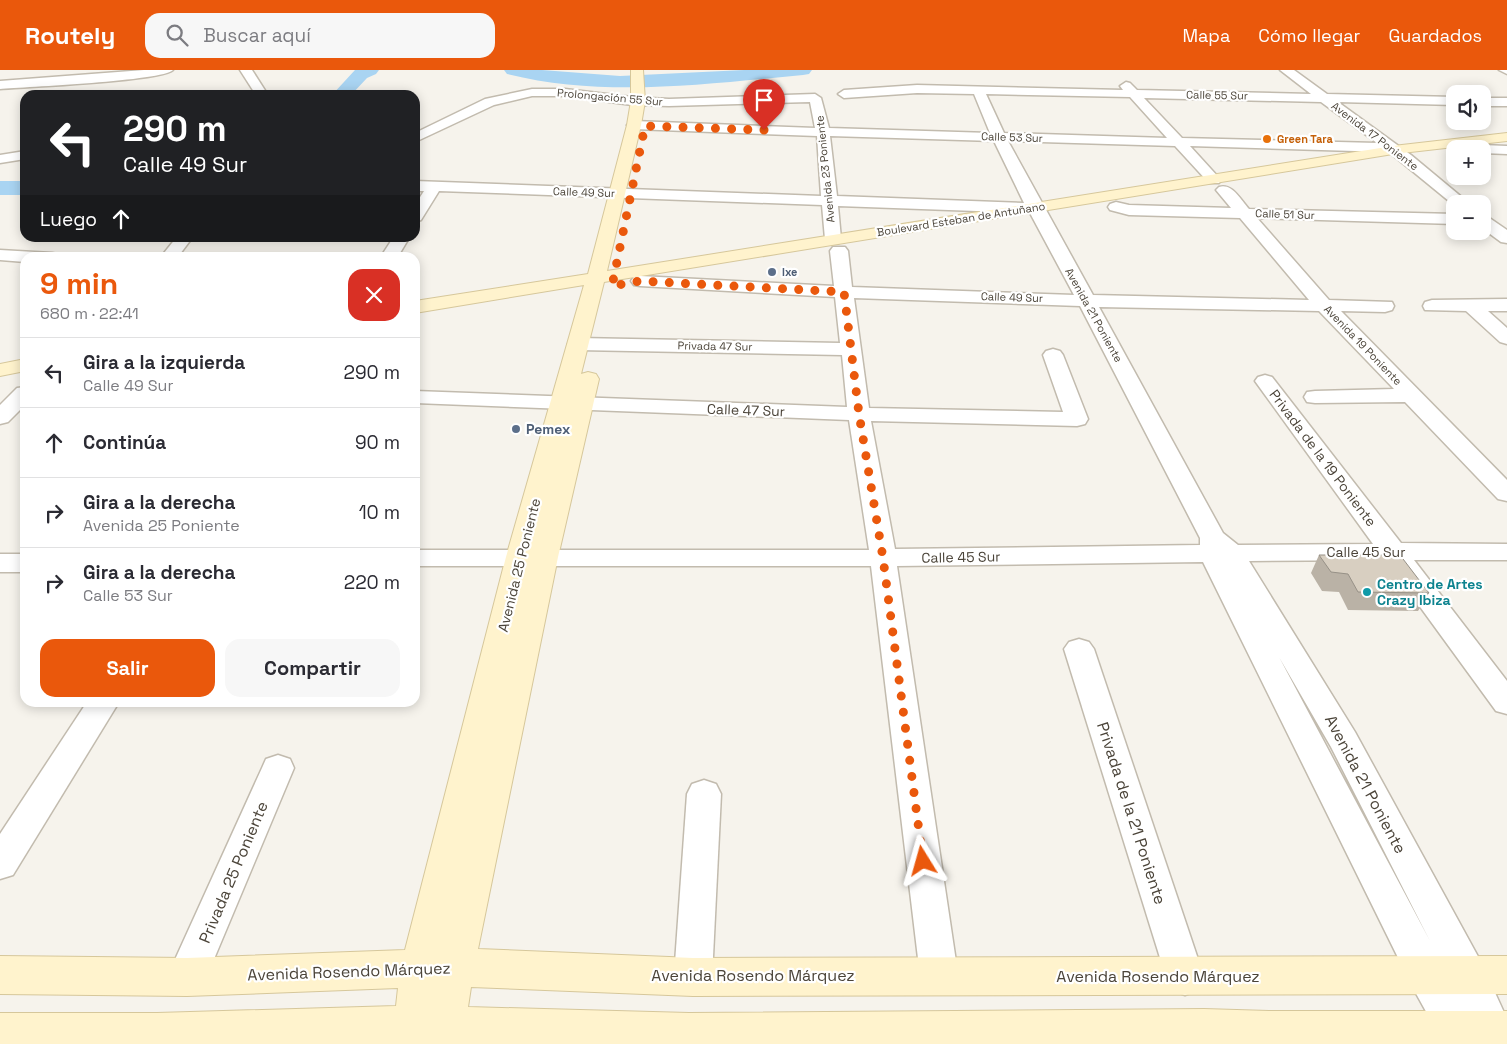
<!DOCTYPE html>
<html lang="es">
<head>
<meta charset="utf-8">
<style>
	:root { --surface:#fff; --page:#f7f7f7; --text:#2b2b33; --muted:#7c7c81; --line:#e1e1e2; --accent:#ea580c }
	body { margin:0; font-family:"Space Grotesk",sans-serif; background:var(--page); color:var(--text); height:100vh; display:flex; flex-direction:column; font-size:19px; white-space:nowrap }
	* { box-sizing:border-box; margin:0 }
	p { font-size:16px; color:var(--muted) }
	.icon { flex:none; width:28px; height:28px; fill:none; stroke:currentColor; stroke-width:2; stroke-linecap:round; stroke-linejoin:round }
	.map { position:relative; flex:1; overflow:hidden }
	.details { position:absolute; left:20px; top:182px; width:400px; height:455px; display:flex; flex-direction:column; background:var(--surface); border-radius:15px; box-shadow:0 2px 12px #0003 }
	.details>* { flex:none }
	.guide { position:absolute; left:20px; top:20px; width:400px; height:152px; border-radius:15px; box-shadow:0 2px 12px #0003; background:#202124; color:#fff; overflow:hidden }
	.fabs { position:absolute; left:1446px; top:15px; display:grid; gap:10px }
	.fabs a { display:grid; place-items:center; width:45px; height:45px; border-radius:10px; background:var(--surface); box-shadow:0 2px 12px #0003; font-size:25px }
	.pin { position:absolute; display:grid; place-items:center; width:42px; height:42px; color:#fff; margin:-51px -21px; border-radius:50% 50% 50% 0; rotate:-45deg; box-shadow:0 0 5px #0007 }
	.pin .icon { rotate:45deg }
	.me { position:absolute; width:55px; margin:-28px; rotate:352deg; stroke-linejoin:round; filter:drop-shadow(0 0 4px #0008) }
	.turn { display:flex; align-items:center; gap:18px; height:105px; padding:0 20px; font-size:22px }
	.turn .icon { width:65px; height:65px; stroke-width:2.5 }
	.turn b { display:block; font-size:35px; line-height:42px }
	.then { display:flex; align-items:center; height:48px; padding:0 20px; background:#0003; gap:10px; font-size:19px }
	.round { display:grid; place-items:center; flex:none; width:52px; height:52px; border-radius:15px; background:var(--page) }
	.summary { display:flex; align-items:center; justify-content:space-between; height:85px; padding:0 20px }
	h1 { font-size:30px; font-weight:800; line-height:38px; color:var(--accent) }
	.action { display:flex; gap:10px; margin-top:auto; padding:10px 20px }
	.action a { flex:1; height:58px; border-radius:15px; background:var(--accent); color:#fff; font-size:20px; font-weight:800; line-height:58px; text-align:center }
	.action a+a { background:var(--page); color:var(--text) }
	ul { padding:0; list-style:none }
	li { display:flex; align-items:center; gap:15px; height:70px; padding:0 20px; border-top:1px solid var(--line) }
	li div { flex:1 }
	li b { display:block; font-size:19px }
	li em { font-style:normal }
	header { display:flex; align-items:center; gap:30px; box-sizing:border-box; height:70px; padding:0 25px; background:var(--accent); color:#fff }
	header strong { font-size:24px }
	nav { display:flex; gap:28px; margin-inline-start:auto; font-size:18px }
	.search { width:350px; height:45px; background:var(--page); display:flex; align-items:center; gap:12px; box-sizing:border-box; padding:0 18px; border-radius:15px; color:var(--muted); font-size:19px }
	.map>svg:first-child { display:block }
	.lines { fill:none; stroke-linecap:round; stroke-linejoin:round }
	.river { fill:#a9d4f2; fill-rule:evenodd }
	.minor-casing { stroke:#c2bbae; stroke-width:3 }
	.secondary-casing { stroke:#d6c79b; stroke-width:2 }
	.minor { fill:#fff; fill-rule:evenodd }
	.secondary { fill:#fff3cd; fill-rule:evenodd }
	.wall { fill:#bab2a6 }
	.building { fill:#d8cfc1; stroke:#979187 }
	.route { stroke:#ea580c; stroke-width:9; stroke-dasharray:0 16.2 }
	.food-dot { fill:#e8710a; stroke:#fff; stroke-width:2 }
	.service-dot { fill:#5c6f8a; stroke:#fff; stroke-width:2 }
	.culture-dot { fill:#0f9aa8; stroke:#fff; stroke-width:2 }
	.labels { text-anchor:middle; stroke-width:4.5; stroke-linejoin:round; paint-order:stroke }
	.far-street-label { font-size:11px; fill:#4b4439; stroke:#fff }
	.far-food-label { font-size:11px; font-weight:bold; fill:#c56008; stroke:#fff; text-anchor:start }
	.far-service-label { font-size:11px; font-weight:bold; fill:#4e5e75; stroke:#fff; text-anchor:start }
	.street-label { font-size:14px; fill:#4b4439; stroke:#fff }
	.service-label { font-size:14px; font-weight:bold; fill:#4e5e75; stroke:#fff; text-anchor:start }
	.culture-label { font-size:14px; font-weight:bold; fill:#0d838f; stroke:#fff; text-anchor:start }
	.near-street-label { font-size:16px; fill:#4b4439; stroke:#fff }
</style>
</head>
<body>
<header>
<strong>Routely</strong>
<div class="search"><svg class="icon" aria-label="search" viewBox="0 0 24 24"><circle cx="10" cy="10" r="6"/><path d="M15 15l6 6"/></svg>Buscar aquí</div>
<nav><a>Mapa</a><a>Cómo llegar</a><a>Guardados</a></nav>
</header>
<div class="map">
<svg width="1507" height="974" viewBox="0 0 1507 974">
	<rect width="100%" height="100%" fill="#f6f3ec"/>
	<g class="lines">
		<!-- river -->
		<g class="river">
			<polygon points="355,0 379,0 376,4 367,8 351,25 332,25"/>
			<path d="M 504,0 L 542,0 L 620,6 L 744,0 L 812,0 L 809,4 L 803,5 C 706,14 603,28 507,4 Z"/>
			<rect x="0" y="111" width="25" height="14"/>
		</g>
		<!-- minor casing -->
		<g class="minor-casing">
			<g id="minor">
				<path d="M 144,0 L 173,0 C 163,11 24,17 0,19 L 0,11 Z"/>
				<polygon points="240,0 252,0 268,25 256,25"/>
				<path d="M 1280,0 L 1294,0 L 1327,24 L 1455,27 L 1455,35 L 1338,32 L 1411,85 L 1470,134 L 1455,134 L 1455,136 L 1389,82 L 1190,76 L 1221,110 L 1219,113 L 1209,113 L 1175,76 L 1008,71 L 1093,225 L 1309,230 L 1240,148 L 1129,145 L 1110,140 L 1108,137 L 1110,134 L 1116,132 L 1129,135 L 1231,138 L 1216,120 L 1219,117 C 1232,113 1240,129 1249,139 L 1455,144 L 1455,154 L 1257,148 L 1329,230 L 1392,232 L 1394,236 L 1392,240 L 1385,242 L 1341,241 L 1507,410 L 1507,431 L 1498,429 L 1405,332 L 1315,333 L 1307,332 L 1304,327 L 1307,322 L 1315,321 L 1394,319 L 1319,241 L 1099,237 L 1223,463 L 1238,475 L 1373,474 L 1255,311 L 1258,307 L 1265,305 L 1272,307 L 1401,473 L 1507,474 L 1507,490 L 1414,490 L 1507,611 L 1507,644 L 1496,641 L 1386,490 L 1249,491 L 1355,662 L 1481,892 L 1507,949 L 1507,974 L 1444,974 L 1413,918 L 1203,492 L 897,496 L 958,905 L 953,918 L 939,923 L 925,918 L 920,905 L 871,496 L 415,496 L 415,480 L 869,480 L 849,350 L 415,333 L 415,321 L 847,337 L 842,285 L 578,280 L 571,278 L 568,274 L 571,270 L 578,268 L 840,273 L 835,227 L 640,216 L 634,215 L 631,211 L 634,207 L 640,206 L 834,216 L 830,181 L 833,177 L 845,177 L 848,181 L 852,217 L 1074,225 L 1030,143 L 838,136 L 841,169 L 839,173 L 827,173 L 825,169 L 822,135 L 439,121 L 421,150 L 415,152 L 415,135 L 424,121 L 415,121 L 415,111 L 821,126 L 817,66 L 634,59 L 627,55 L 634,51 L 815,58 L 810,32 L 669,36 L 632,35 L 565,26 L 532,26 L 494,35 L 415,72 L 415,63 L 485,29 L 532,19 L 565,19 L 632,27 L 669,29 L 815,24 L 821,28 L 829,58 L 990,63 L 974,24 L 917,23 L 844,28 L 838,24 L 844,20 L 917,15 L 1123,20 L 1120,16 L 1126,12 L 1130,13 L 1137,20 L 1311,24 ZM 986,24 L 1130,27 L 1167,68 L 1004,63 ZM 1144,28 L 1321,32 L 1377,73 L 1182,68 ZM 830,66 L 994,71 L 1024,133 L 837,126 ZM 854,228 L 1080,236 L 1200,468 L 1200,475 L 895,479 L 871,351 L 1077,356 L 1085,354 L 1088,349 L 1063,285 L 1060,281 L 1053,279 L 1046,281 L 1043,285 L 1063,342 L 869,338 ZM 1279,587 L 1331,677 L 1430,871 Z"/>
				<polygon points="1499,0 1507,0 1507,4"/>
				<rect x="1482" y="28" width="25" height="8"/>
				<polygon points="1482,75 1507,76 1507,84 1482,83 1482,79 1475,79"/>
				<polygon points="25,81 25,89 0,93 0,85"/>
				<polygon points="1482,145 1488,147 1507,160 1507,173 1501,172 1482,158"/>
				<polygon points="176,168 192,168 177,188 160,188"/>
				<polygon points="393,168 409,168 397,188 380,188"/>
				<polygon points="0,180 52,183 58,184 60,188 25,188 25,192 0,190"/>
				<polygon points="1507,229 1507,241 1488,241 1507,258 1507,274 1500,272 1466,241 1425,240 1423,236 1425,232 1432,230"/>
				<polygon points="25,317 25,335 8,352 0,354 0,335 17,318"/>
				<rect x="0" y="484" width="25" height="18"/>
				<polygon points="1079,569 1089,572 1094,579 1204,907 1199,920 1185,925 1171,920 1166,907 1064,579 1069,572"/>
				<polygon points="87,632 119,632 13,805 0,809 0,764"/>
				<polygon points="278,685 290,689 294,698 201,920 187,925 173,920 168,907 173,894 262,698 266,689"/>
				<polygon points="704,710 716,714 721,724 712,907 707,920 693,925 679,920 674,907 687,724 692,714"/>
			</g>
		</g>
		<!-- secondary casing -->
		<g class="secondary-casing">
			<g id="secondary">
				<polygon points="631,0 643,0 645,31 641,55 607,201 1393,76 1507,63 1507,71 1393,84 604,212 581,304 588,302 596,304 599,309 558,487 478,879 693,888 1507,886 1507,924 693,926 471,917 468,937 689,943 1204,939 1269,941 1507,941 1507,974 0,974 0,943 157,943 396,936 398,918 187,926 0,924 0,886 187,888 405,880 506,487 584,215 415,243 415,231 588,204 627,55 631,31"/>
				<polygon points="25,289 25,301 0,306 0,294"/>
			</g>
		</g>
		<!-- minor -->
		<use href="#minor" class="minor"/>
		<!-- secondary -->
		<use href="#secondary" class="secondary"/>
	</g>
	<!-- wall -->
	<polygon class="wall" points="1319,485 1429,523 1418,541 1348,540 1339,522 1322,521 1311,503"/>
	<!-- building -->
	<polygon class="building" points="1319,485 1400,485 1429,523 1358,522 1348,504 1331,502"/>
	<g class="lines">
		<!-- route -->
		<polyline class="route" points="764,60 645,56 612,216 640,211 844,222 859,344 883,488 923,791"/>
	</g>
	<!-- markers -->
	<circle class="food-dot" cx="1267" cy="69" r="5"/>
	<g class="service-dot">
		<circle cx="772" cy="202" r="5"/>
		<circle cx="516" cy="359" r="5"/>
	</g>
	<circle class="culture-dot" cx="1367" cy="522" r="5"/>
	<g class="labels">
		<!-- far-street labels -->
		<g class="far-street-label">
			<text transform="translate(1217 25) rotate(1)" y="4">Calle 55 Sur</text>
			<text transform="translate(610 27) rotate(5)" y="4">Prolongación 55 Sur</text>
			<text transform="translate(1375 66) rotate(37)" y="4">Avenida 17 Poniente</text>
			<text transform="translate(1012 67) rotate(2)" y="4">Calle 53 Sur</text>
			<text transform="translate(825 99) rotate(-96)" y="4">Avenida 23 Poniente</text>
			<text transform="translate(584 122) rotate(2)" y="4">Calle 49 Sur</text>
			<text transform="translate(1285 144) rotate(2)" y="4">Calle 51 Sur</text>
			<text transform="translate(961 149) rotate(-9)" y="4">Boulevard Esteban de Antuñano</text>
			<text transform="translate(1012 227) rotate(2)" y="4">Calle 49 Sur</text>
			<text transform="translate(1094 245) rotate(61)" y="4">Avenida 21 Poniente</text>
			<text transform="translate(1363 275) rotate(46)" y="4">Avenida 19 Poniente</text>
			<text transform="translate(715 276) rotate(1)" y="4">Privada 47 Sur</text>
		</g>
		<!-- far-food labels -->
		<g class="far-food-label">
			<text x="1277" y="73">Green Tara</text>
		</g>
		<!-- far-service labels -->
		<g class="far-service-label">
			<text x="782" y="206">Ixe</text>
		</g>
		<!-- street labels -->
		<g class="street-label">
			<text transform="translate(746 340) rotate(2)" y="5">Calle 47 Sur</text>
			<text transform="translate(1323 388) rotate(53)" y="5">Privada de la 19 Poniente</text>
			<text x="1366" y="487">Calle 45 Sur</text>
			<text transform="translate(961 487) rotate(-1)" y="5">Calle 45 Sur</text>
			<text transform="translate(519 495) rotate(-76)" y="5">Avenida 25 Poniente</text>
		</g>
		<!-- service labels -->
		<g class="service-label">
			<text x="526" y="364">Pemex</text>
		</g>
		<!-- culture labels -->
		<g class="culture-label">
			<text x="1377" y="519">Centro de Artes<tspan x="1377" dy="16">Crazy Ibiza</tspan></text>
		</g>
		<!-- near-street labels -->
		<g class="near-street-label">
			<text transform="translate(1366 714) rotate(62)" y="6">Avenida 21 Poniente</text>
			<text transform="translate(1132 743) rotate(72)" y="6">Privada de la 21 Poniente</text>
			<text transform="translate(233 802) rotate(-67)" y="6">Privada 25 Poniente</text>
			<text transform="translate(349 901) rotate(-2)" y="6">Avenida Rosendo Márquez</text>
			<text x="753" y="911">Avenida Rosendo Márquez</text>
			<text x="1158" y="912">Avenida Rosendo Márquez</text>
		</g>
	</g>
</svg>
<div class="fabs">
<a><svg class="icon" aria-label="sound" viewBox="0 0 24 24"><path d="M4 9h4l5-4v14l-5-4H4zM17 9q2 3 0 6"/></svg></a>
<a>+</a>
<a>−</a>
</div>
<div class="pin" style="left:764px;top:60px;background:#d93025"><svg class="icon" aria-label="arrive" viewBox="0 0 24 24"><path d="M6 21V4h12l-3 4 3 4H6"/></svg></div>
<svg class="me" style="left:923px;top:791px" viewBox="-20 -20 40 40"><path d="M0-17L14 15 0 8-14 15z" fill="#ea580c" stroke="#fff" stroke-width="4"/></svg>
<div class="guide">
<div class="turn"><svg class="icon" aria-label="left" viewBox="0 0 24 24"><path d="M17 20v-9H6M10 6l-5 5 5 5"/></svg><div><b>290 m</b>Calle 49 Sur</div></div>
<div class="then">Luego<svg class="icon" aria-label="ahead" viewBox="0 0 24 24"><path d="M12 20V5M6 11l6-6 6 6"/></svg></div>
</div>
<section class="details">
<div class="summary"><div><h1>9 min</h1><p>680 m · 22:41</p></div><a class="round" style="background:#d93025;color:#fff"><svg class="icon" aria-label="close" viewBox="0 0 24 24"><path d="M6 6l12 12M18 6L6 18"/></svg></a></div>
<ul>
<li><svg class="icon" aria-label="left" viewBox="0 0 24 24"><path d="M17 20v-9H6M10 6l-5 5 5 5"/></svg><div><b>Gira a la izquierda</b><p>Calle 49 Sur</p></div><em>290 m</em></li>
<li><svg class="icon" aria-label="ahead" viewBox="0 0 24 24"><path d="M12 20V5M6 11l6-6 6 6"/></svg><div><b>Continúa</b></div><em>90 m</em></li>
<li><svg class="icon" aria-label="right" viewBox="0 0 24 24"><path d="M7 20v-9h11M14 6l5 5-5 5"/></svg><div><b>Gira a la derecha</b><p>Avenida 25 Poniente</p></div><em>10 m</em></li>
<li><svg class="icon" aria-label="right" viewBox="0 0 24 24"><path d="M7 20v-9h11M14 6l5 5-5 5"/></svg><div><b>Gira a la derecha</b><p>Calle 53 Sur</p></div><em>220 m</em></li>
</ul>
<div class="action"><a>Salir</a><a>Compartir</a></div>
</section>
</div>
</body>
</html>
